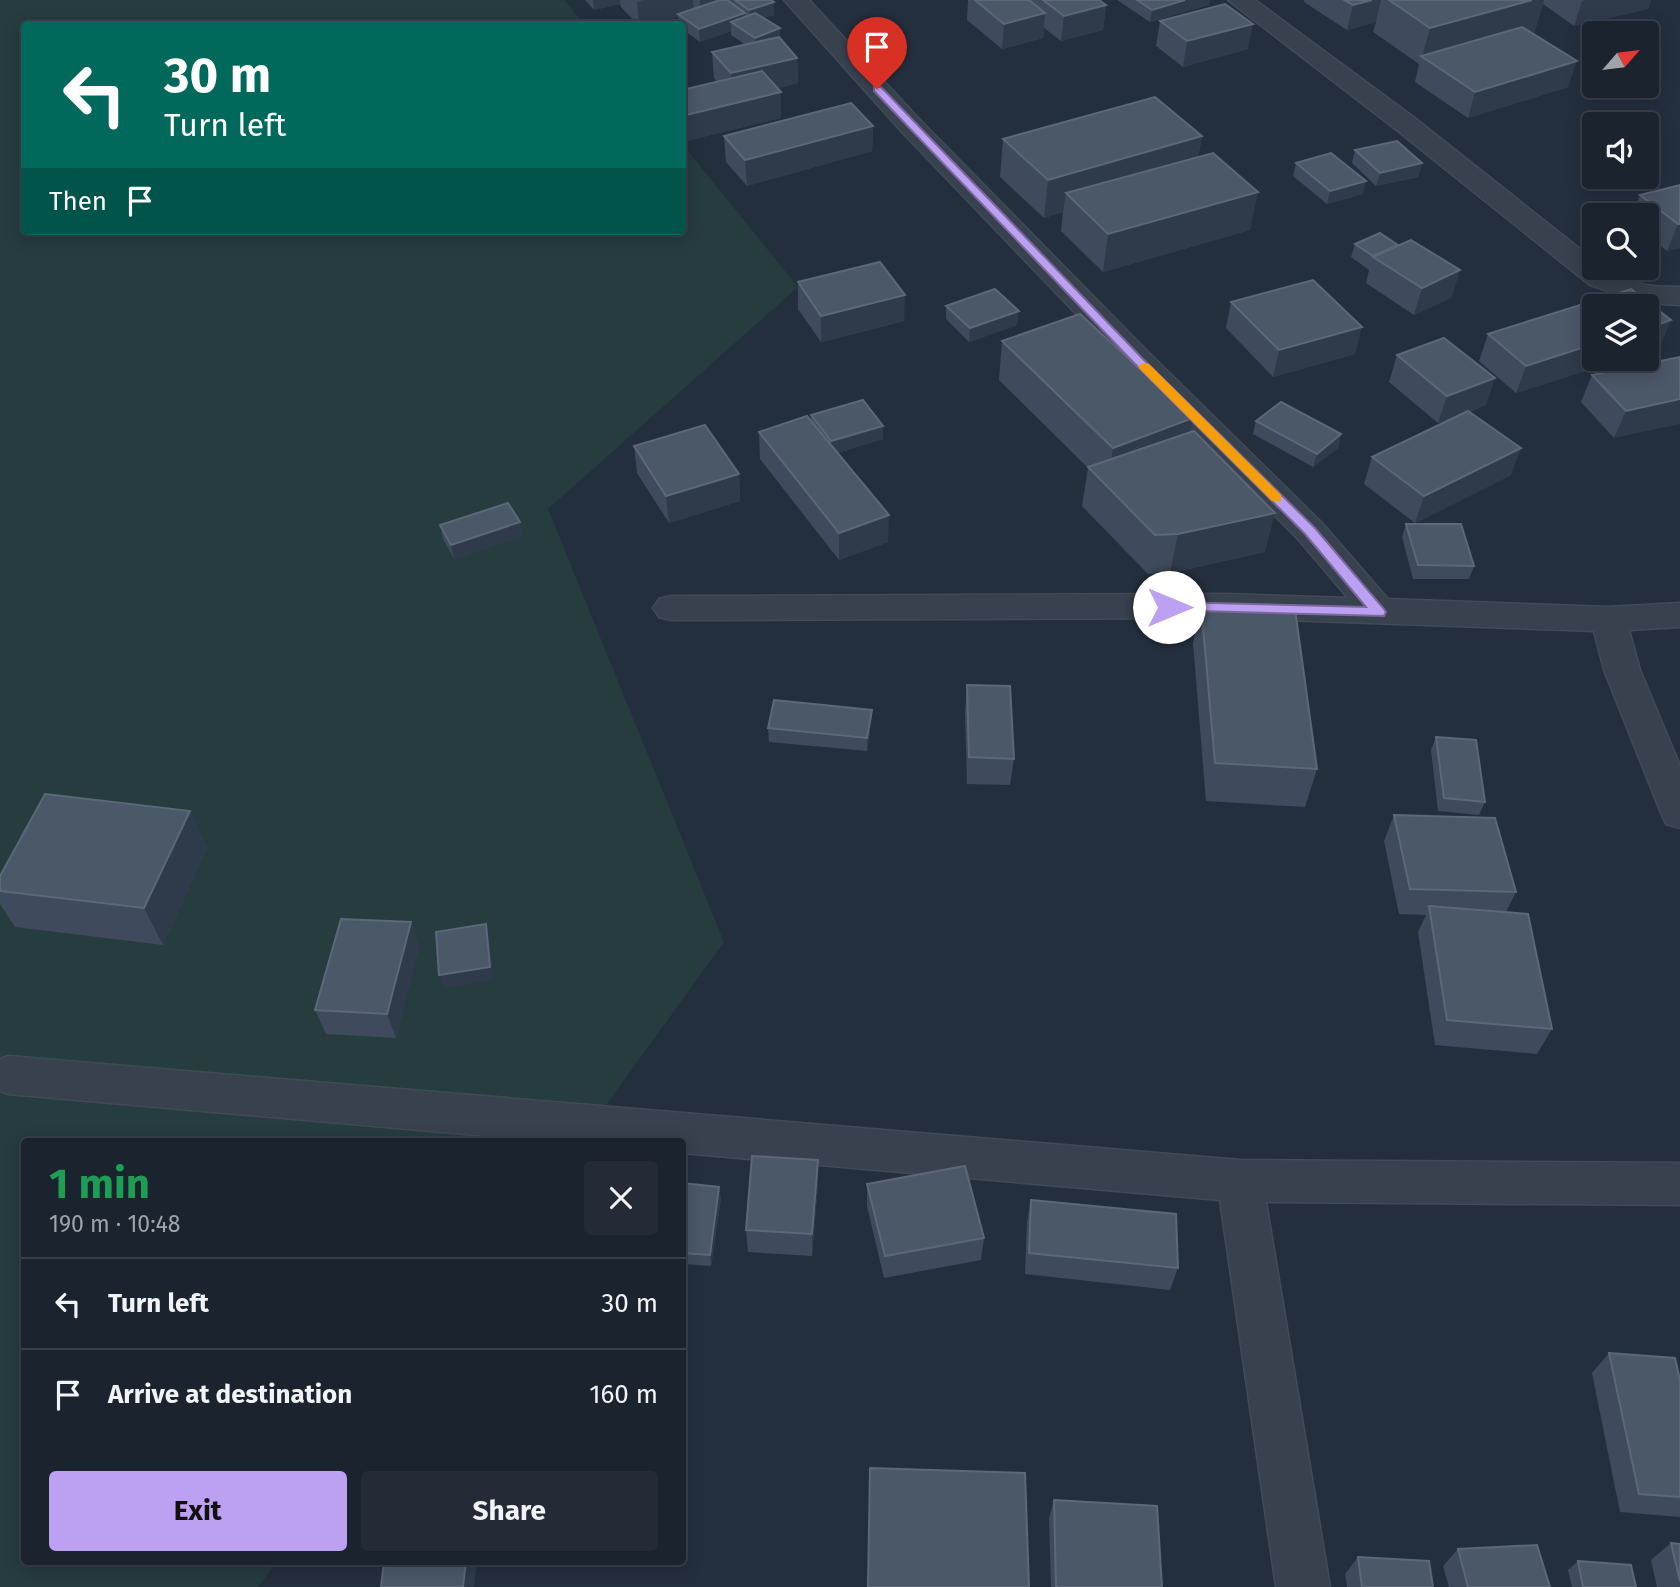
<!DOCTYPE html>
<html lang="en">
<head>
<meta charset="utf-8">
<style>
	:root { --surface:#1b232e; --page:#242b36; --text:#f1f3f6; --muted:#a0a4aa; --line:#39404a; --accent:#bca0f2 }
	body { margin:0; font-family:"Fira Sans",sans-serif; background:var(--page); color:var(--text); height:100vh; display:flex; flex-direction:column; font-size:26px; white-space:nowrap }
	* { box-sizing:border-box; margin:0 }
	p { font-size:23px; color:var(--muted) }
	.icon { flex:none; width:38px; height:38px; fill:none; stroke:currentColor; stroke-width:2; stroke-linecap:round; stroke-linejoin:round }
	.map { position:relative; flex:1; overflow:hidden }
	.drawer { position:absolute; left:21px; top:1138px; width:665px; height:427px; display:flex; flex-direction:column; background:var(--surface); border-radius:7px; box-shadow:0 4px 18px #0003,0 0 0 2px var(--line) }
	.drawer>* { flex:none }
	.top-card { position:absolute; left:21px; top:21px; width:665px; height:214px; border-radius:7px; box-shadow:0 4px 18px #0003,0 0 0 2px var(--line); background:#00695c; color:#fff; overflow:hidden }
	.needle { width:46px; rotate:62deg }
	.buttons { position:absolute; left:1582px; top:21px; display:grid; gap:14px }
	.buttons a { display:grid; place-items:center; width:77px; height:77px; border-radius:7px; background:var(--surface); box-shadow:0 4px 18px #0003,0 0 0 2px var(--line); font-size:35px }
	.pin { position:absolute; display:grid; place-items:center; width:60px; height:60px; color:#fff; margin:-72px -30px; border-radius:50% 50% 50% 0; rotate:-45deg; box-shadow:0 0 7px #0007 }
	.pin .icon { rotate:45deg }
	.me { position:absolute; width:77px; margin:-38px; rotate:90deg; stroke-linejoin:round; filter:drop-shadow(0 0 5px #0008) }
	.turn { display:flex; align-items:center; gap:24px; height:147px; padding:0 28px; font-size:32px }
	.turn .icon { width:91px; height:91px; stroke-width:2.5 }
	.turn b { display:block; font-size:49px; line-height:60px }
	.then { display:flex; align-items:center; height:66px; padding:0 28px; background:#0003; gap:14px; font-size:26px }
	.round { display:grid; place-items:center; flex:none; width:74px; height:74px; border-radius:7px; background:var(--page) }
	.head { display:flex; align-items:center; justify-content:space-between; height:119px; padding:0 28px }
	h1 { font-size:42px; font-weight:700; line-height:52px; color:#1e9e55 }
	.cta { display:flex; gap:14px; margin-top:auto; padding:14px 28px }
	.cta a { flex:1; height:80px; border-radius:7px; background:var(--accent); color:#111; font-size:28px; font-weight:700; line-height:80px; text-align:center }
	.cta a+a { background:var(--page); color:var(--text) }
	ul { padding:0; list-style:none }
	li { display:flex; align-items:center; gap:21px; height:91px; padding:0 28px; border-top:2px solid var(--line) }
	li div { flex:1 }
	li b { display:block; font-size:26px }
	li em { font-style:normal }
	.map>svg:first-child { display:block }
	.green { fill:#263c3f }
	.lines { fill:none; stroke-linecap:round; stroke-linejoin:round }
	.street-casing { stroke:#414a57; stroke-width:3 }
	.street { fill:#38414e; fill-rule:evenodd }
	.wall { fill:#3f4b5c }
	.shaded-wall { fill:#2f3b4b }
	.building { fill:#4b5868; stroke:#5c6777; stroke-width:2 }
	.route { fill:#bca0f2; stroke:#7a689d; stroke-width:2 }
	.slow { fill:#f59e0b }
</style>
</head>
<body>
<div class="map">
<svg width="1680" height="1587" viewBox="0 0 1680 1587">
	<rect width="100%" height="100%" fill="#242f3e"/>
	<!-- green -->
	<polygon class="green" points="0,0 564,0 584,24 24,24 24,231 682,231 683,145 798,287 548,509 724,942 580,1141 24,1141 24,1561 277,1561 258,1587 0,1587"/>
	<g class="lines">
		<!-- street casing -->
		<g class="street-casing">
			<g id="street">
				<polygon points="784,0 809,0 919,119 1148,352 1322,523 1388,599 1608,607 1680,603 1680,627 1629,630 1640,670 1680,766 1680,828 1666,824 1661,813 1604,670 1594,631 1225,618 671,620 659,617 653,608 659,599 671,596 1225,594 1348,598 1298,539 1126,366 901,131"/>
				<path d="M 1228,0 L 1255,0 L 1416,119 L 1594,260 L 1594,268 C 1611,268 1629,281 1646,285 C 1657,287 1669,287 1680,287 L 1680,305 L 1644,303 L 1590,285 L 1398,131 Z"/>
				<polygon points="8,1056 1240,1160 1680,1163 1680,1205 1266,1202 1330,1587 1276,1587 1220,1200 682,1153 682,1141 545,1141 8,1094 0,1091 0,1059"/>
			</g>
		</g>
		<!-- street -->
		<use href="#street" class="street"/>
	</g>
	<!-- wall -->
	<g class="wall">
		<polygon points="585,0 771,0 774,15 764,18 780,28 780,38 797,58 798,83 777,88 781,92 781,118 682,142 682,90 717,82 714,78 712,52 746,45 731,35 731,31 700,42 682,29 682,24 679,24 678,17 648,24 637,24 621,7 620,4 594,10"/>
		<polygon points="968,0 1099,0 1106,5 1103,30 1061,41 1044,28 1043,38 1002,49 967,20"/>
		<polygon points="1117,0 1210,0 1209,5 1150,22"/>
		<polygon points="1304,0 1651,0 1648,9 1574,26 1543,4 1534,33 1532,33 1568,87 1468,118 1415,82 1419,64 1373,32 1376,22 1347,30 1304,2"/>
		<polygon points="1160,21 1248,49 1183,67 1156,46"/>
		<polygon points="873,126 872,151 747,186 726,162 724,136"/>
		<polygon points="1202,136 1198,157 1250,230 1103,272 1061,231 1063,212 1044,218 1000,177 1003,139"/>
		<polygon points="1355,150 1422,163 1418,177 1376,186 1352,163"/>
		<polygon points="1296,163 1363,194 1327,204 1293,176"/>
		<polygon points="1680,185 1680,248 1667,251 1647,235 1647,215 1632,215 1640,195"/>
		<polygon points="1355,244 1452,297 1414,315 1366,283 1369,270 1351,257"/>
		<polygon points="798,282 904,321 821,342 798,309"/>
		<polygon points="1631,289 1671,320 1660,346 1647,351 1647,306 1594,306 1594,359 1622,359 1516,393 1479,361 1488,334"/>
		<polygon points="1231,302 1355,354 1273,377 1226,328"/>
		<polygon points="946,306 1017,325 969,342 946,319"/>
		<polygon points="1002,341 1191,432 1265,552 1170,573 1148,574 1082,506 1088,468 999,380"/>
		<polygon points="1397,355 1486,405 1469,412 1511,475 1415,523 1364,484 1372,457 1459,416 1438,423 1389,382"/>
		<polygon points="1680,357 1614,438 1581,402 1592,375"/>
		<polygon points="811,415 883,439 837,453 888,542 839,560 760,459 759,432 811,422"/>
		<polygon points="1256,421 1341,434 1338,448 1313,467 1253,434"/>
		<polygon points="634,446 739,474 740,501 669,523 637,473"/>
		<polygon points="1406,524 1474,566 1469,579 1413,579 1402,537"/>
		<polygon points="440,525 523,536 454,559 443,539"/>
		<polygon points="1201,604 1317,769 1305,807 1206,801 1193,643"/>
		<polygon points="967,685 1014,759 1010,785 967,784 965,712"/>
		<polygon points="871,723 867,751 769,742 768,728"/>
		<polygon points="1436,737 1485,802 1479,815 1438,811 1431,750"/>
		<polygon points="190,811 207,848 163,945 15,927 0,904 0,876"/>
		<polygon points="1394,815 1516,892 1506,912 1552,1029 1537,1054 1435,1045 1418,932 1426,915 1399,914 1384,841"/>
		<polygon points="411,922 419,947 396,1038 326,1034 315,1010"/>
		<polygon points="682,1183 721,1198 711,1266 682,1264"/>
		<polygon points="818,1183 812,1256 748,1252 746,1230"/>
		<polygon points="867,1184 984,1238 981,1260 884,1278 867,1206"/>
		<polygon points="1031,1200 1178,1268 1170,1290 1025,1274 1027,1222"/>
		<polygon points="1609,1353 1680,1380 1680,1517 1620,1512 1592,1373"/>
		<polygon points="1054,1500 1162,1587 1051,1587 1049,1518"/>
		<polygon points="1671,1543 1680,1544 1680,1587 1657,1587 1651,1560"/>
		<polygon points="1458,1549 1550,1587 1449,1587 1443,1566"/>
		<polygon points="1358,1557 1433,1587 1347,1587 1345,1574"/>
		<polygon points="1578,1561 1636,1587 1572,1587 1568,1570"/>
	</g>
	<!-- shaded-wall -->
	<g class="shaded-wall">
		<polygon points="593,0 620,0 620,4 594,10"/>
		<polygon points="644,0 693,0 694,13 678,14 678,17 648,24 639,24 637,2"/>
		<polygon points="700,0 729,0 730,4 700,12"/>
		<polygon points="1185,0 1210,0 1209,5 1150,22 1152,10"/>
		<polygon points="1372,0 1381,0 1376,22 1347,30 1353,5"/>
		<polygon points="1532,0 1544,0 1534,33 1430,62 1422,57 1430,28"/>
		<polygon points="1587,0 1651,0 1648,9 1574,26 1582,1"/>
		<polygon points="774,2 774,15 750,23 749,10"/>
		<polygon points="1106,5 1103,30 1061,41 1064,16"/>
		<polygon points="745,13 746,25 731,22 731,31 700,42 699,29"/>
		<polygon points="1045,13 1043,38 1002,49 1004,24"/>
		<polygon points="1253,24 1248,49 1183,67 1187,41"/>
		<polygon points="780,28 780,41 755,51 755,38"/>
		<polygon points="797,58 798,83 732,99 731,73"/>
		<polygon points="1577,61 1568,87 1468,118 1475,92"/>
		<polygon points="781,92 781,118 682,142 682,116"/>
		<polygon points="873,126 872,151 747,186 745,160"/>
		<polygon points="1202,136 1195,173 1066,193 1063,212 1044,218 1048,180"/>
		<polygon points="1422,163 1418,177 1376,186 1380,173"/>
		<polygon points="1366,181 1363,194 1327,204 1330,191"/>
		<polygon points="1258,192 1250,230 1103,272 1108,234"/>
		<polygon points="1678,224 1680,224 1680,248 1667,251"/>
		<polygon points="1460,270 1452,297 1414,315 1422,288"/>
		<polygon points="905,295 904,321 821,342 821,316"/>
		<polygon points="1019,311 1017,325 969,342 970,328"/>
		<polygon points="1671,320 1660,346 1647,351 1647,328"/>
		<polygon points="1362,327 1355,354 1273,377 1279,350"/>
		<polygon points="1594,344 1594,359 1622,359 1516,393 1526,366"/>
		<polygon points="1495,378 1486,405 1438,423 1447,396"/>
		<polygon points="1680,399 1680,424 1614,438 1626,411"/>
		<polygon points="1193,418 1186,457 1107,488 1113,448"/>
		<polygon points="883,426 883,439 831,455 831,441"/>
		<polygon points="1341,434 1338,448 1313,467 1317,454"/>
		<polygon points="1521,448 1511,475 1415,523 1424,496"/>
		<polygon points="739,474 740,501 669,523 666,496"/>
		<polygon points="1275,513 1265,552 1170,573 1178,534"/>
		<polygon points="889,515 888,542 839,560 839,533"/>
		<polygon points="520,522 523,536 454,559 451,545"/>
		<polygon points="872,710 871,723 867,751 867,738"/>
		<polygon points="190,811 207,848 163,945 144,908"/>
		<polygon points="411,922 419,947 396,1038 387,1014"/>
		<polygon points="486,924 490,937 493,980 443,988 439,975"/>
		<polygon points="818,1160 818,1183 812,1256 812,1234"/>
		<polygon points="719,1187 721,1198 711,1266 710,1255"/>
		<polygon points="466,1561 477,1561 474,1587 463,1587"/>
	</g>
	<!-- building -->
	<g class="building">
		<polygon points="720,0 727,0 745,13 699,29 678,14"/>
		<polygon points="735,0 771,0 774,2 749,10"/>
		<polygon points="975,0 1029,0 1045,13 1004,24"/>
		<polygon points="1043,0 1099,0 1106,5 1064,16"/>
		<polygon points="1137,0 1185,0 1152,10"/>
		<polygon points="1344,0 1372,0 1353,5"/>
		<polygon points="1389,0 1532,0 1430,28"/>
		<polygon points="1225,4 1253,24 1187,41 1160,21"/>
		<polygon points="755,13 780,28 755,38 731,22"/>
		<polygon points="1522,27 1577,61 1475,92 1421,56"/>
		<polygon points="779,37 797,58 731,73 712,52"/>
		<polygon points="762,71 781,92 682,116 682,90"/>
		<polygon points="1155,97 1202,136 1048,180 1003,139"/>
		<polygon points="851,103 873,126 745,160 724,136"/>
		<polygon points="1397,141 1422,163 1380,173 1355,150"/>
		<polygon points="1213,153 1258,192 1108,234 1066,193"/>
		<polygon points="1331,153 1366,181 1330,191 1296,163"/>
		<polygon points="1680,185 1680,224 1678,224 1640,195"/>
		<polygon points="1380,233 1398,245 1373,256 1355,244"/>
		<polygon points="1411,240 1460,270 1422,288 1373,257"/>
		<polygon points="880,262 905,295 821,316 798,282"/>
		<polygon points="1313,280 1362,327 1279,350 1231,302"/>
		<polygon points="995,289 1019,311 970,328 946,306"/>
		<polygon points="1631,289 1671,320 1647,328 1647,306 1594,306 1594,344 1526,366 1488,334"/>
		<polygon points="1080,314 1193,418 1113,448 1002,341"/>
		<polygon points="1444,338 1495,378 1447,396 1397,355"/>
		<polygon points="1680,357 1680,399 1626,411 1592,375"/>
		<polygon points="863,400 883,426 831,441 811,415"/>
		<polygon points="1281,402 1341,434 1317,454 1256,421"/>
		<polygon points="1468,411 1521,448 1424,496 1372,457"/>
		<polygon points="807,416 889,515 839,533 759,432"/>
		<polygon points="705,425 739,474 666,496 634,446"/>
		<polygon points="1194,431 1275,513 1178,534 1155,535 1088,467"/>
		<polygon points="508,503 520,522 451,545 440,525"/>
		<polygon points="1406,524 1461,524 1474,566 1418,565"/>
		<polygon points="1201,604 1295,609 1317,769 1215,763"/>
		<polygon points="967,685 1010,686 1014,759 969,757"/>
		<polygon points="774,700 872,710 867,738 768,728"/>
		<polygon points="1436,737 1476,740 1485,802 1444,798"/>
		<polygon points="45,794 190,811 144,908 0,891 0,876"/>
		<polygon points="1394,815 1495,818 1516,892 1410,889"/>
		<polygon points="1429,906 1528,914 1552,1029 1447,1020"/>
		<polygon points="341,919 411,922 387,1014 315,1010"/>
		<polygon points="486,924 490,967 439,975 436,932"/>
		<polygon points="752,1156 818,1160 812,1234 746,1230"/>
		<polygon points="965,1166 984,1238 885,1256 867,1184"/>
		<polygon points="682,1183 719,1187 710,1255 682,1253"/>
		<polygon points="1031,1200 1176,1214 1178,1268 1029,1253"/>
		<polygon points="1609,1353 1675,1358 1680,1380 1680,1497 1639,1494"/>
		<polygon points="870,1468 1025,1473 1029,1587 868,1587"/>
		<polygon points="1054,1500 1157,1506 1162,1587 1056,1587"/>
		<polygon points="1671,1543 1680,1544 1680,1581"/>
		<polygon points="1537,1545 1550,1587 1468,1587 1458,1549"/>
		<polygon points="1358,1557 1429,1561 1433,1587 1362,1587"/>
		<polygon points="384,1561 466,1561 463,1587 381,1587"/>
		<polygon points="1578,1561 1631,1565 1636,1587 1583,1587"/>
	</g>
	<!-- route -->
	<polygon class="route" points="874,87 881,87 1141,357 1315,528 1384,609 1386,612 1384,616 1164,610 1162,607 1169,602 1366,607 1305,534 1133,362 874,91"/>
	<!-- slow -->
	<polygon class="slow" points="1144,363 1149,364 1281,495 1281,501 1272,501 1140,369 1138,366"/>
</svg>
<div class="buttons">
<a><svg class="needle" viewBox="-14 -14 28 28"><path d="M0-13l5 13h-10z" fill="#e53935"/><path d="M0 13l5-13h-10z" fill="#a0a4aa"/></svg></a>
<a><svg class="icon" aria-label="sound" viewBox="0 0 24 24"><path d="M4 9h4l5-4v14l-5-4H4zM17 9q2 3 0 6"/></svg></a>
<a><svg class="icon" aria-label="search" viewBox="0 0 24 24"><circle cx="10" cy="10" r="6"/><path d="M15 15l6 6"/></svg></a>
<a><svg class="icon" aria-label="layers" viewBox="0 0 24 24"><path d="M12 4l9 5-9 5-9-5zM3 14l9 5 9-5"/></svg></a>
</div>
<div class="pin" style="left:877px;top:89px;background:#d93025"><svg class="icon" aria-label="arrive" viewBox="0 0 24 24"><path d="M6 21V4h12l-3 4 3 4H6"/></svg></div>
<svg class="me" style="left:1169px;top:607px" viewBox="-20 -20 40 40"><circle r="19" fill="#fff"/><path d="M0-13L10 11 0 6-10 11z" fill="#bca0f2"/></svg>
<div class="top-card">
<div class="turn"><svg class="icon" aria-label="left" viewBox="0 0 24 24"><path d="M17 20v-9H6M10 6l-5 5 5 5"/></svg><div><b>30 m</b>Turn left</div></div>
<div class="then">Then<svg class="icon" aria-label="arrive" viewBox="0 0 24 24"><path d="M6 21V4h12l-3 4 3 4H6"/></svg></div>
</div>
<section class="drawer">
<div class="head"><div><h1>1 min</h1><p>190 m · 10:48</p></div><a class="round"><svg class="icon" aria-label="close" viewBox="0 0 24 24"><path d="M6 6l12 12M18 6L6 18"/></svg></a></div>
<ul>
<li><svg class="icon" aria-label="left" viewBox="0 0 24 24"><path d="M17 20v-9H6M10 6l-5 5 5 5"/></svg><div><b>Turn left</b></div><em>30 m</em></li>
<li><svg class="icon" aria-label="arrive" viewBox="0 0 24 24"><path d="M6 21V4h12l-3 4 3 4H6"/></svg><div><b>Arrive at destination</b></div><em>160 m</em></li>
</ul>
<div class="cta"><a>Exit</a><a>Share</a></div>
</section>
</div>
</body>
</html>
